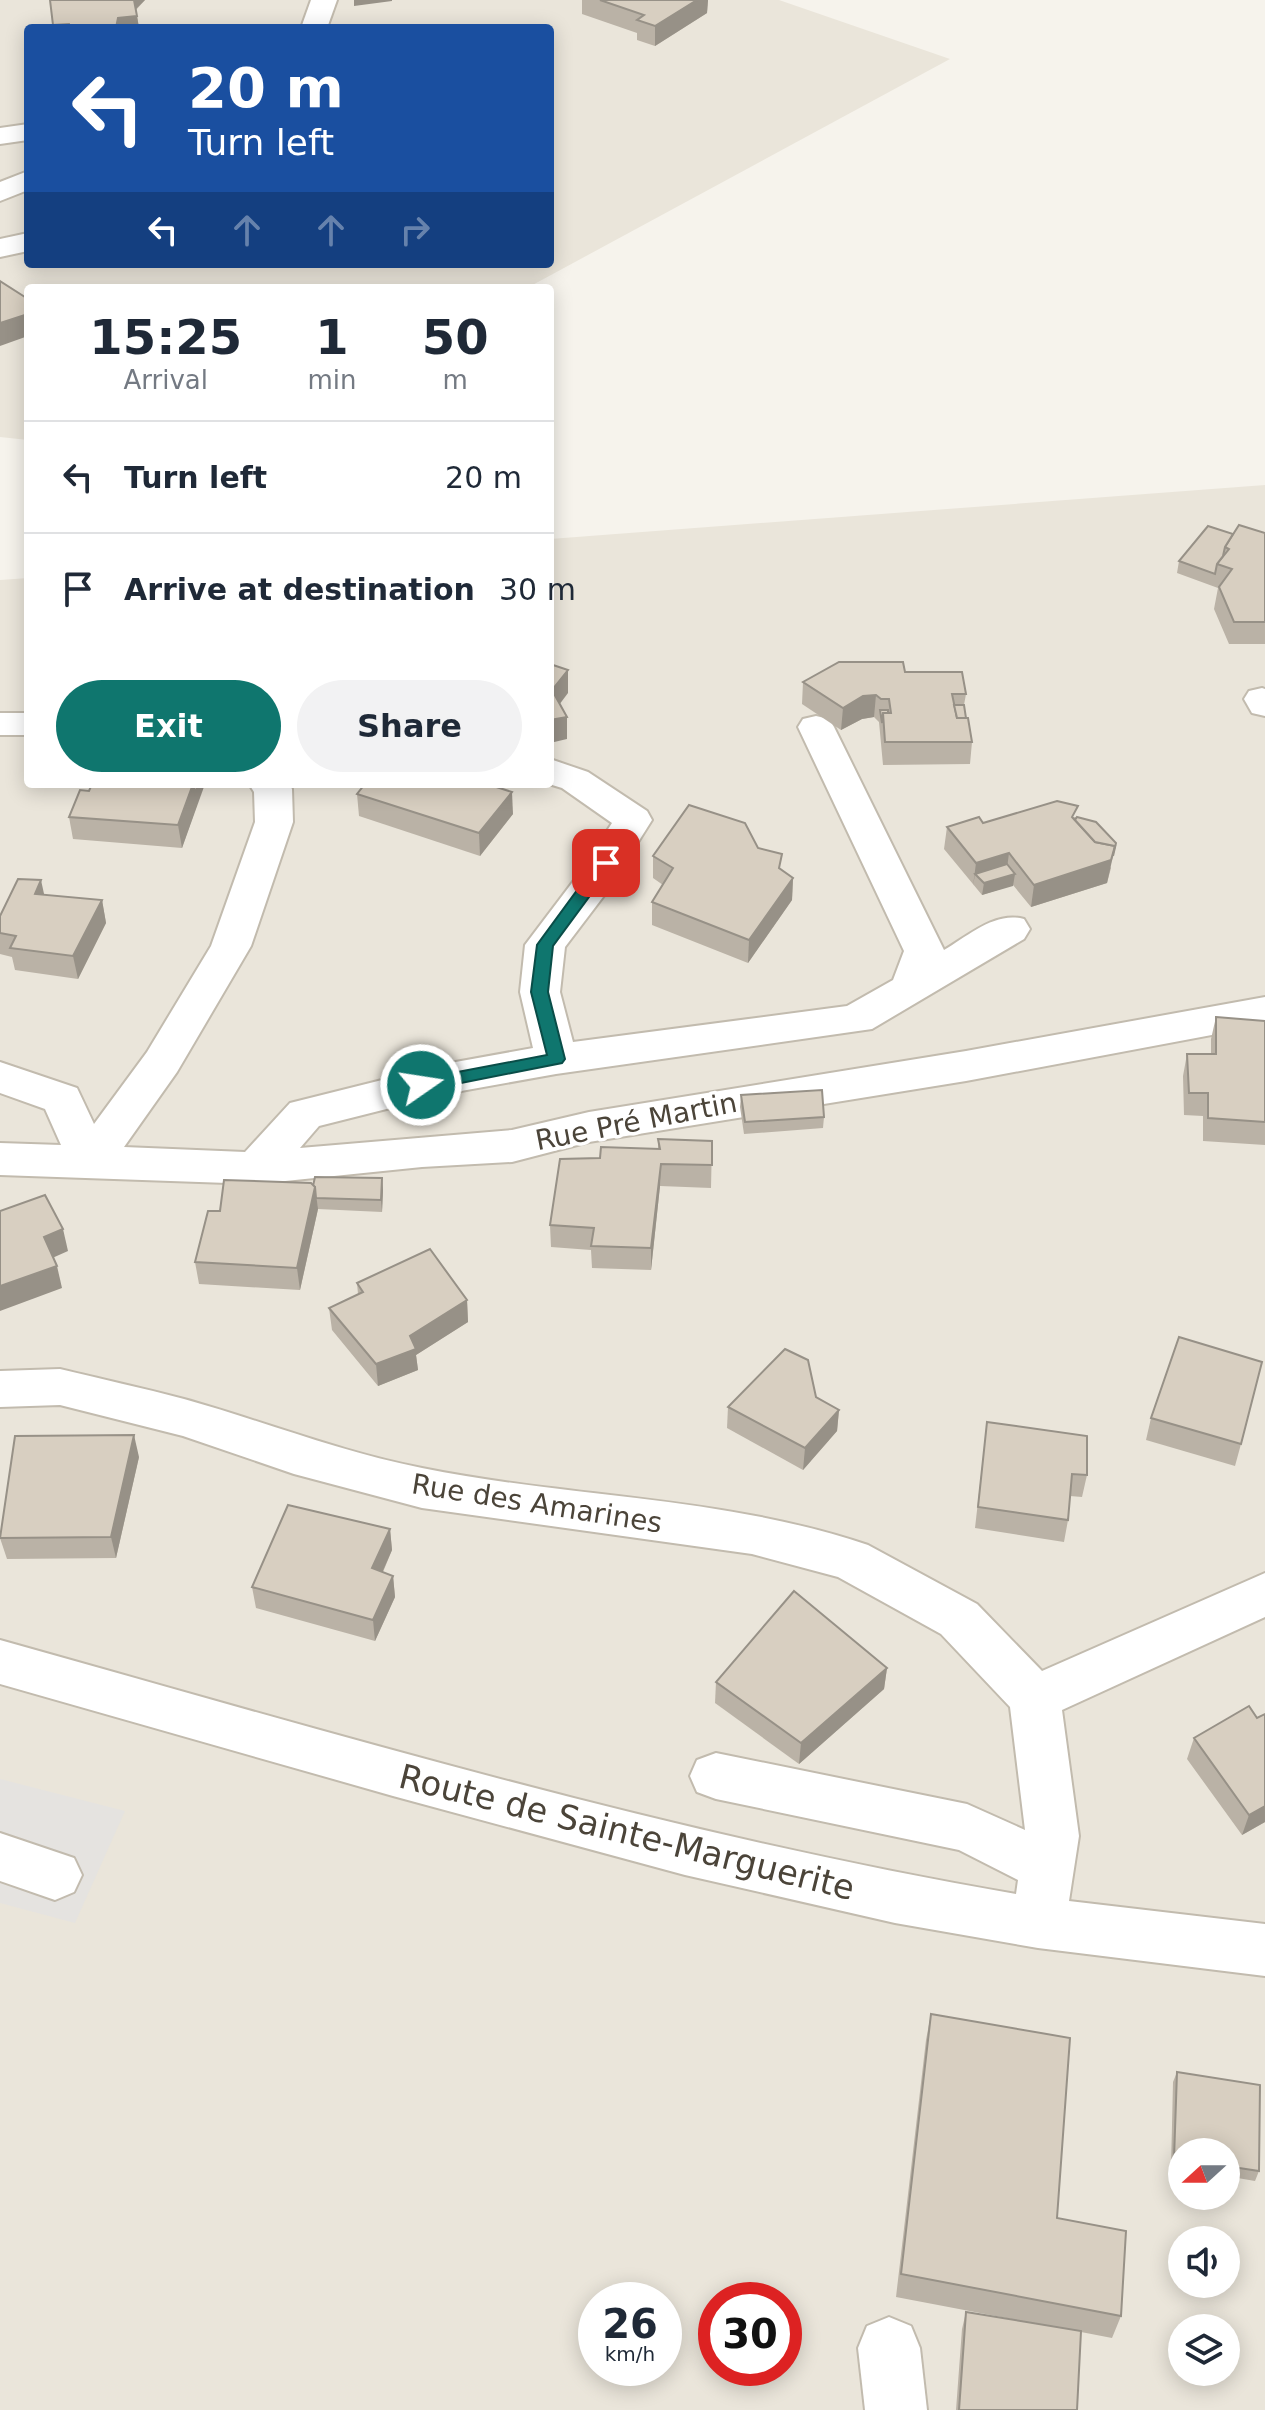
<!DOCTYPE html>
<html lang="en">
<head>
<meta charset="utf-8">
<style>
	:root { --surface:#fff; --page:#f2f2f3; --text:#1f2937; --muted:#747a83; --line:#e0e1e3; --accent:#0f766e }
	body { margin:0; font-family:"DejaVu Sans",sans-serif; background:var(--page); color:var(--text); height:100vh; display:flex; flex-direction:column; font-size:30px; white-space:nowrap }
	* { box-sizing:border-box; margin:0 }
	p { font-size:26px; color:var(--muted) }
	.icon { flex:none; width:44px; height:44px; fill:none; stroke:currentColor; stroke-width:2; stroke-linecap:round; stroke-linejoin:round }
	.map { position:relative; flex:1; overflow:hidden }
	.side { position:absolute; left:24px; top:284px; width:530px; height:504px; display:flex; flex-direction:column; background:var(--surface); border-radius:8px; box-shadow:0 4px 20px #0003 }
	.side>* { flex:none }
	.top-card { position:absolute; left:24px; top:24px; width:530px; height:244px; border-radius:8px; box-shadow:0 4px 20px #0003; background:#1a4fa0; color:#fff; overflow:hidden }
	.needle { width:52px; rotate:249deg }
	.controls { position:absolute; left:1168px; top:2138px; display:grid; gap:16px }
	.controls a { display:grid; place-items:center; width:72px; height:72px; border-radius:50%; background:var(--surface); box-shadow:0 4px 20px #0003; font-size:40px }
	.speed { position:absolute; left:578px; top:2282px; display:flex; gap:16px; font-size:40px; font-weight:700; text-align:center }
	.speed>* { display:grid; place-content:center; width:104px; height:104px; border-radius:50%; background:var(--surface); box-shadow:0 4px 20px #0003; line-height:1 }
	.speed small { font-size:20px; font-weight:400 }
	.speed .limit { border:12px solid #d22; background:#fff; color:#111 }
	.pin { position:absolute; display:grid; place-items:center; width:68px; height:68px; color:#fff; margin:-34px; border-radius:16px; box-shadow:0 4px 12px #0006 }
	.me { position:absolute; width:88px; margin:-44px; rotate:77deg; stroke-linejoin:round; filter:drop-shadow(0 0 6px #0008) }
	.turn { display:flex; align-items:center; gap:28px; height:168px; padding:0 32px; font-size:36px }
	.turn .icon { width:104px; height:104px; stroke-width:2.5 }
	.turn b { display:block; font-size:56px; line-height:68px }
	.lanes { display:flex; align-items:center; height:76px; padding:0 32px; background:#0003; justify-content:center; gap:40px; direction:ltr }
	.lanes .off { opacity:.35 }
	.eta { display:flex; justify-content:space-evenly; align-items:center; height:136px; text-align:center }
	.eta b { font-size:48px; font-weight:800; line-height:56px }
	.button { display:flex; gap:16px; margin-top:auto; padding:16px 32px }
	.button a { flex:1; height:92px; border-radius:48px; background:var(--accent); color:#fff; font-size:32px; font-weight:800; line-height:92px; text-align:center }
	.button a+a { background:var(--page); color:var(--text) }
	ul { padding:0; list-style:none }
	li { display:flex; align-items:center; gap:24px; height:112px; padding:0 32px; border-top:2px solid var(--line) }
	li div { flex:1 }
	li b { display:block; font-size:30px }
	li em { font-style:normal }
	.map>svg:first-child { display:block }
	.residential { fill:#eae5da; fill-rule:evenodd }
	.parking { fill:#e5e3e0 }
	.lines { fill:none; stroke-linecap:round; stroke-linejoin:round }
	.minor-casing { stroke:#c2bbae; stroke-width:4 }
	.minor { fill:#fff; fill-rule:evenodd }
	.wall { fill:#bab2a6 }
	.shaded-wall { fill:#979187 }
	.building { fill:#d8cfc1; stroke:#979187; stroke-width:2 }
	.route { fill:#0f766e; stroke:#0a4d48; stroke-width:2 }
	.labels { text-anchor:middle; stroke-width:7; stroke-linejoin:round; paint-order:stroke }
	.street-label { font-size:28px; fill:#4b4439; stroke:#fff }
	.near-street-label { font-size:34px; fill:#4b4439; stroke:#fff }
</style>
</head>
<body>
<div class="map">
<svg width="1265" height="2410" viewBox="0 0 1265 2410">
	<rect width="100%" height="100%" fill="#f6f3ec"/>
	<!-- residential -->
	<g class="residential">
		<path d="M 0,0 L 779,0 L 950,59 L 527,288 L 28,288 L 28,440 L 0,437 ZM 28,28 L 550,28 L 550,264 L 28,264 Z"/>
		<path d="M 1265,485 L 1265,2410 L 0,2410 L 0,580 L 28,578 L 28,784 L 550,784 L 550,539 ZM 1182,2152 L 1226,2152 L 1226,2196 L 1182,2196 ZM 1182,2240 L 1226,2240 L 1226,2284 L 1182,2284 ZM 596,2300 L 664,2300 L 664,2368 L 596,2368 ZM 716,2300 L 784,2300 L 784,2368 L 716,2368 ZM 1182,2328 L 1226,2328 L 1226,2372 L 1182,2372 Z"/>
	</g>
	<!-- parking -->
	<polygon class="parking" points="0,1779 125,1811 75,1923 0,1903"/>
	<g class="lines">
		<!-- minor casing -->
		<g class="minor-casing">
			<g id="minor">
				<polygon points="311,0 337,0 327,28 301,28"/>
				<polygon points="28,124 28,140 0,144 0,128"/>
				<polygon points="28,171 28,190 0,201 0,182"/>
				<polygon points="28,233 28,251 0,257 0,239"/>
				<polygon points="1262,688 1265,689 1265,716 1252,713 1244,699 1249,691"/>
				<rect x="0" y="713" width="28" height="22"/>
				<path d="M 816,716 L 829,719 L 834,727 L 944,950 C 968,936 995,911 1024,919 L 1030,929 L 1024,939 L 872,1029 L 556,1074 L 450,1093 L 319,1126 L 300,1148 L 512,1130 L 589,1112 L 966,1051 L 1265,997 L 1265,1025 L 966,1081 L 589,1142 L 512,1162 L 422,1167 L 256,1184 L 0,1175 L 0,1143 L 61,1145 L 45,1109 L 0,1093 L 0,1062 L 77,1088 L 94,1124 L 147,1052 L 211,946 L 255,822 L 254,792 L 249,784 L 289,784 L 292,789 L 293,822 L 251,946 L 177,1072 L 124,1147 L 245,1152 L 290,1103 L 450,1063 L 533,1048 L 520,992 L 525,945 L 578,875 L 612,823 L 562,788 L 549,784 L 550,759 L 588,772 L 647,811 L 652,820 L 606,893 L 565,947 L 560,992 L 573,1042 L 847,1006 L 893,980 L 904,951 L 798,727 L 803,719 Z"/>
				<path d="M 60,1369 C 101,1379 143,1388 184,1399 C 263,1421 340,1452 422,1468 C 570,1498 724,1496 868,1545 L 977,1604 L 1042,1671 L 1265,1573 L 1265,1617 L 1062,1710 L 1079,1836 L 1069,1901 L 1265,1924 L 1265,1976 L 1038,1948 L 895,1923 L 685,1875 L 393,1796 L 0,1684 L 0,1640 C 336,1734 671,1835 1016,1894 L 1018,1880 L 959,1850 L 716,1799 L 697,1792 L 690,1776 L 697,1760 L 716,1753 L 967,1804 L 1025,1830 L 1010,1707 L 941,1634 L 838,1577 L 752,1554 L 422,1508 L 294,1474 L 183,1436 L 60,1405 L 0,1407 L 0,1371 Z"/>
				<polygon points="0,1833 74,1858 82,1875 74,1892 55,1900 0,1881"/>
				<polygon points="889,2317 911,2326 920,2348 927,2410 865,2410 858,2348 867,2326"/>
			</g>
		</g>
		<!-- minor -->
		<use href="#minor" class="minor"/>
	</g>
	<!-- wall -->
	<g class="wall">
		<polygon points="50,0 145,0 136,10 139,28 54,28"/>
		<polygon points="582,0 708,0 707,13 655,46 637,40 637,33 582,14"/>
		<polygon points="1265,533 1265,644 1229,644 1214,609 1218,588 1177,573 1179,561 1233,534"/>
		<polygon points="905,672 966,694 964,705 966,718 972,742 970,764 883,765 879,722 874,717 862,719 841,730 802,704 803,682"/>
		<polygon points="89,791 197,805 182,848 73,839 69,817"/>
		<polygon points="357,794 513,814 480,856 359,816"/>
		<polygon points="1077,817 1111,868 1107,883 1031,907 1013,885 982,895 944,849 947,827 983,823"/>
		<polygon points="758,848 781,870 793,878 792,900 748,963 652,925 652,902 663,885 653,878 653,856"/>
		<polygon points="44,895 102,900 106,923 78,979 15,970 12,957 0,954 0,933"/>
		<polygon points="1216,1017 1265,1021 1265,1145 1203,1141 1203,1116 1184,1115 1183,1076 1187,1054 1211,1054 1211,1039"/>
		<polygon points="741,1095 824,1117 823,1128 744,1134 740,1107"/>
		<polygon points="658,1139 712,1141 711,1188 660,1186 651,1270 592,1268 591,1250 551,1247 550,1225 600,1158 658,1149"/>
		<polygon points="382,1178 383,1190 382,1212 318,1209 300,1290 199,1284 195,1262 220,1211 313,1186"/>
		<polygon points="357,1283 467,1300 468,1322 416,1355 418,1370 378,1386 332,1330 329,1308 358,1294"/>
		<polygon points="816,1397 839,1410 837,1431 803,1470 727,1428 728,1407"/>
		<polygon points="1151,1418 1241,1444 1235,1466 1146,1440"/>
		<polygon points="987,1422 1087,1475 1082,1497 1070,1496 1068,1520 1064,1542 975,1528"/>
		<polygon points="139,1457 116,1558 7,1559 0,1538"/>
		<polygon points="390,1529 392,1550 383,1572 393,1576 395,1597 375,1641 256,1608 252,1587"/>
		<polygon points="887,1668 884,1689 799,1764 715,1703 716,1682"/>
		<polygon points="1265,1714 1265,1822 1242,1835 1187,1759 1194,1738 1257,1718"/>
		<polygon points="931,2014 1057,2218 1121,2316 1112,2338 1081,2332 1077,2410 956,2410 962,2329 966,2312 1032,2323 896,2297 926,2040"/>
		<polygon points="1177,2072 1259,2171 1255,2181 1226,2176 1226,2152 1182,2152 1182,2170 1171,2168 1173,2082"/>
	</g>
	<!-- shaded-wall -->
	<g class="shaded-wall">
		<polygon points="134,0 145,0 135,10"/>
		<polygon points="354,0 392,0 392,1 354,6"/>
		<polygon points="697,0 708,0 707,13 655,46 655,26"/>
		<polygon points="137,16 139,28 116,28 118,18"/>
		<polygon points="28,314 28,336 0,346 0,323"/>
		<polygon points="568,670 568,693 553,713 552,690"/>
		<polygon points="876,695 874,717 862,719 841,730 843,708 863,696"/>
		<polygon points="567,717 567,739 550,743 550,720"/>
		<polygon points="193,784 205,784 182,848 178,825"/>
		<polygon points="512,792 513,814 480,856 479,833"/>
		<polygon points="1116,843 1107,883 1031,907 1034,885"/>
		<polygon points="1009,853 1006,876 975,874 973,886 976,863"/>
		<polygon points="1015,874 1013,886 982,895 984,883"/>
		<polygon points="793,878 792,900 748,963 749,940"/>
		<polygon points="41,880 46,903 35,894"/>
		<polygon points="102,900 106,923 78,979 73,956"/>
		<polygon points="661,1164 660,1186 651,1270 651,1248"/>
		<polygon points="382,1178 383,1190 382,1212 381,1200"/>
		<polygon points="315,1187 318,1209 300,1290 297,1268"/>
		<polygon points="63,1229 68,1251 50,1259 44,1237"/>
		<polygon points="57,1266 62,1288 0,1311 0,1286"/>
		<polygon points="467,1300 468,1322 416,1355 418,1370 378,1386 376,1364 410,1336"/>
		<polygon points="839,1410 837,1431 803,1470 805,1448"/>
		<polygon points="134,1435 139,1457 116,1558 111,1537"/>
		<polygon points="390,1529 392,1550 375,1589 372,1568"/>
		<polygon points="393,1576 395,1597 375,1641 373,1620"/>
		<polygon points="887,1668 884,1689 799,1764 801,1743"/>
		<polygon points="1265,1806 1265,1822 1242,1835 1249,1815"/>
	</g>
	<!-- building -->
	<g class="building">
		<polygon points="50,0 134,0 137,16 118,18 116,28 70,28 69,24 53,25"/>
		<polygon points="600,0 697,0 655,26 637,20 644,15"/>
		<polygon points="0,281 28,299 28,314 0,323"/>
		<polygon points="1239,525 1265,533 1265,622 1234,622 1219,587 1232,569 1217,564 1229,549 1225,547"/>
		<polygon points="1208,526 1233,534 1225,547 1223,556 1217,564 1215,574 1179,561"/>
		<polygon points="839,662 903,662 905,672 962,672 966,694 952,694 957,718 968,718 972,742 885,742 883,713 891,713 889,699 881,699 876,695 863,696 843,708 803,682"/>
		<polygon points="550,664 568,670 552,690 567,717 550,720"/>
		<polygon points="954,705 964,705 966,718 957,718"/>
		<polygon points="880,710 888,710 888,713 883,713 882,723"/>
		<polygon points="92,784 193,784 178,825 69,817 80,790 89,791"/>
		<polygon points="193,784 198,784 195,793"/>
		<polygon points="365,784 487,784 512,792 479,833 357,794"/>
		<polygon points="1057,801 1078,806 1072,817 1095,842 1115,846 1111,860 1034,885 1009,853 976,863 947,827 979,817 983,823"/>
		<polygon points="689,805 745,823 758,848 782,854 779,868 793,878 749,940 652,902 673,868 653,856"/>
		<polygon points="1077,817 1096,822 1116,843 1113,856 1115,846 1095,842 1075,820"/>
		<polygon points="1007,864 1015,874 984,883 975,874"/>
		<polygon points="18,879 41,880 35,894 102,900 73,956 10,948 16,936 0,933 0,916"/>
		<polygon points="1216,1017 1265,1021 1265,1122 1208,1118 1208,1093 1189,1093 1187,1054 1216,1054"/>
		<polygon points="822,1090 824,1117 745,1122 741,1095"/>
		<polygon points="658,1139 712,1141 712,1165 661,1164 651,1248 591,1246 594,1228 550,1225 560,1159 600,1158 601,1147 660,1149"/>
		<polygon points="315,1177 382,1178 381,1200 316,1198 315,1187 313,1186"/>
		<polygon points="224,1180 311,1183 315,1187 297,1268 195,1262 208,1211 220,1211"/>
		<polygon points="45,1195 63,1229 44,1237 57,1266 0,1286 0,1211"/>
		<polygon points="430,1249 467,1300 410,1336 416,1349 376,1364 329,1308 363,1292 357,1283"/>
		<polygon points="1179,1337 1262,1362 1241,1444 1151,1418"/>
		<polygon points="785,1349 808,1360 816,1397 839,1410 805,1448 728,1407"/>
		<polygon points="987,1422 1087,1436 1087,1475 1072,1474 1068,1520 978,1507"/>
		<polygon points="134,1435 111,1537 0,1538 15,1436"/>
		<polygon points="288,1505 390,1529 372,1568 393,1576 373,1620 252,1587"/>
		<polygon points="794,1591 887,1668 801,1743 716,1682"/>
		<polygon points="1249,1706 1257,1718 1265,1714 1265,1806 1249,1815 1194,1738"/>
		<polygon points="931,2014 1070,2038 1057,2218 1126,2231 1121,2316 901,2274"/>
		<polygon points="1177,2072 1260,2085 1259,2171 1226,2166 1226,2152 1182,2152 1182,2160 1174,2159"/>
		<polygon points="966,2312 1081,2331 1077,2410 959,2410"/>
	</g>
	<!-- route -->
	<polygon class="route" points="606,858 614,863 553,946 548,992 565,1059 562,1063 421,1091 415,1089 412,1085 421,1079 547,1055 531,992 537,945 600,859"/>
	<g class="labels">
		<!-- street labels -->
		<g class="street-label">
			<text transform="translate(636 1121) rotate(-11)" y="10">Rue Pré Martin</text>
			<text transform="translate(537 1503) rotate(9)" y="10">Rue des Amarines</text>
		</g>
		<!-- near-street labels -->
		<g class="near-street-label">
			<text transform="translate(627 1832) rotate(14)" y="12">Route de Sainte-Marguerite</text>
		</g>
	</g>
</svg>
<div class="controls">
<a><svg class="needle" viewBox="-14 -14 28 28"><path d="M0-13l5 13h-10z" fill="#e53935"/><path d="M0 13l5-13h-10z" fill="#747a83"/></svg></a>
<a><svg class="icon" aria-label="sound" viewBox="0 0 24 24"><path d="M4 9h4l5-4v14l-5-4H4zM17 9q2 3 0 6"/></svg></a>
<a><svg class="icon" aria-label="layers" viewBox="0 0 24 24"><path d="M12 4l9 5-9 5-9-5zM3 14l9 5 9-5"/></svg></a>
</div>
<div class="speed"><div>26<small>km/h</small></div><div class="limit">30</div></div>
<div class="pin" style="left:606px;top:863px;background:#d93025"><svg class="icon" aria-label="arrive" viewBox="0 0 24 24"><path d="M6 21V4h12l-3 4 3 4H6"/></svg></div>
<svg class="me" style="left:421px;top:1085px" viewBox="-20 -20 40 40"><circle r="17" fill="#0f766e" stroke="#fff" stroke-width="3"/><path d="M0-11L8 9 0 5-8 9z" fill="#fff"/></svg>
<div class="top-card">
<div class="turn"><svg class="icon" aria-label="left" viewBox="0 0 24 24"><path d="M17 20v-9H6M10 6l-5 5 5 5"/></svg><div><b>20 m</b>Turn left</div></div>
<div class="lanes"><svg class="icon" aria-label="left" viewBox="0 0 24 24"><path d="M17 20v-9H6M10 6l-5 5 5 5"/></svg><svg class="icon off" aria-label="ahead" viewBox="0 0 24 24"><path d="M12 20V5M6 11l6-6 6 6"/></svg><svg class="icon off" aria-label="ahead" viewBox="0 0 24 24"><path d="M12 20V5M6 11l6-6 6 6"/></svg><svg class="icon off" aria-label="right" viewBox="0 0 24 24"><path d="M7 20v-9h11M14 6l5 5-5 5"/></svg></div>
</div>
<section class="side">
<div class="eta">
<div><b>15:25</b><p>Arrival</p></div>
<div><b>1</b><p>min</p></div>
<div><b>50</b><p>m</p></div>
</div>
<ul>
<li><svg class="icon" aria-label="left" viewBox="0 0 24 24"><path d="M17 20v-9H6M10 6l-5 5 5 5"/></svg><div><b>Turn left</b></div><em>20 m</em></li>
<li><svg class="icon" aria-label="arrive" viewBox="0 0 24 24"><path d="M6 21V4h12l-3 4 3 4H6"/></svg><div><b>Arrive at destination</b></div><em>30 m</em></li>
</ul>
<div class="button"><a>Exit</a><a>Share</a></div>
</section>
</div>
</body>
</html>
